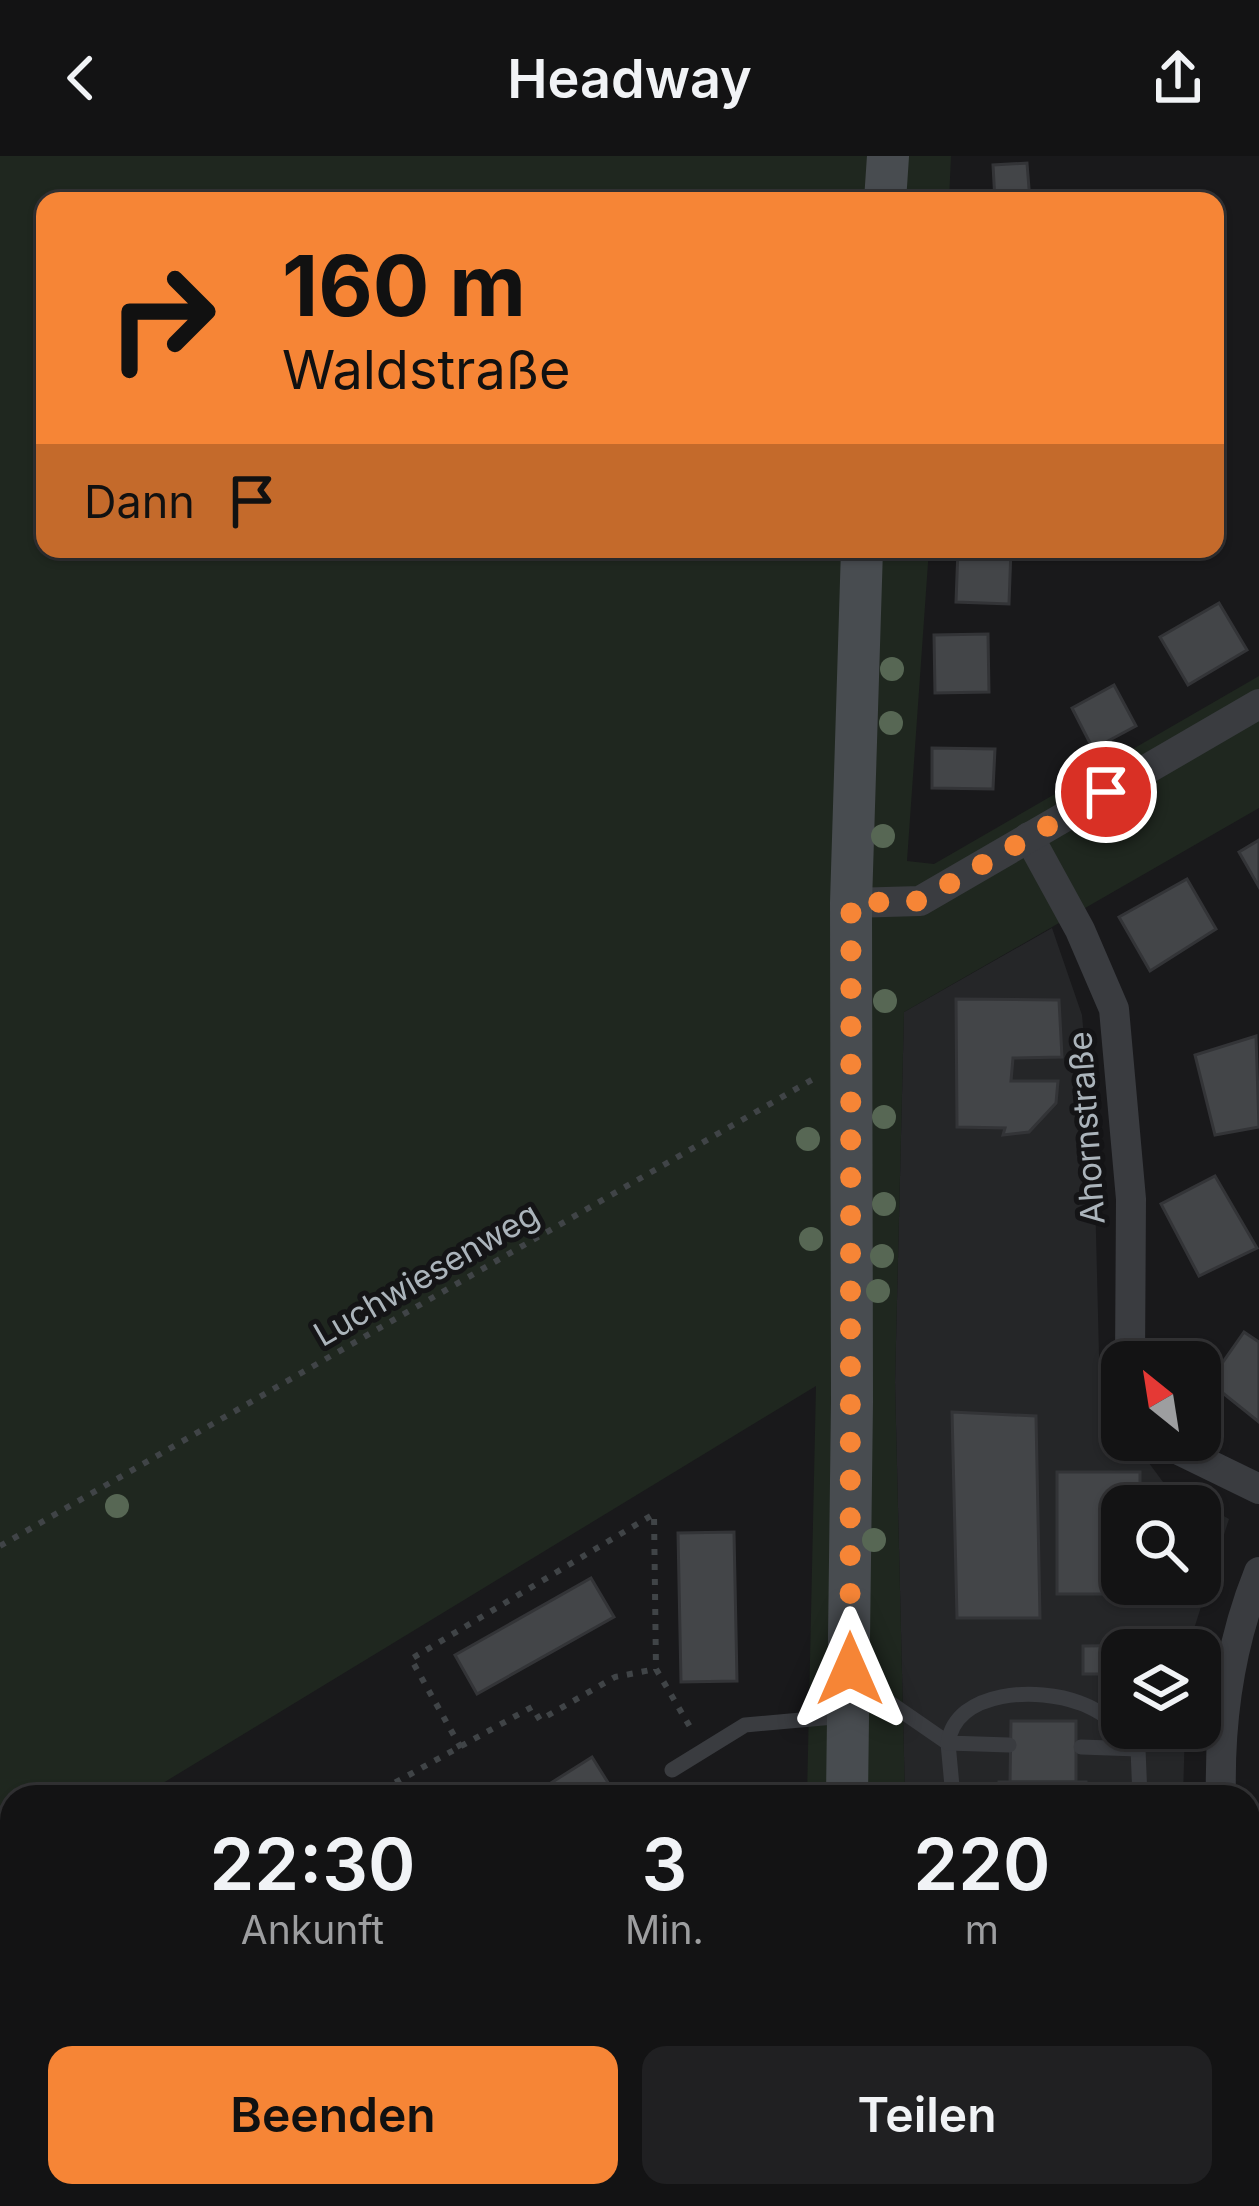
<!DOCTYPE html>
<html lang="de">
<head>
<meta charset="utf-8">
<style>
	:root { --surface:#131314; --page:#202022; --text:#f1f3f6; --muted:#9d9ea0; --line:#323234; --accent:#f68536 }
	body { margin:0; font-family:Inter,sans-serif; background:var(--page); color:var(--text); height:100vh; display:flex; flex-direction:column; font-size:45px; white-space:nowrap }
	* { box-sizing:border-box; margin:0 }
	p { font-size:39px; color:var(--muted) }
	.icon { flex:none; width:66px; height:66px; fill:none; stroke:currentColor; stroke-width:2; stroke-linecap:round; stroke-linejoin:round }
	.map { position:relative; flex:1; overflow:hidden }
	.panel { position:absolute; left:0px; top:1629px; width:1260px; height:423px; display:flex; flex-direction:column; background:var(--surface); border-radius:36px 36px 0 0; box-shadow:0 3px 9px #0004,0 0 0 3px var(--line) }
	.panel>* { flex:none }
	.hud { position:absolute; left:36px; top:36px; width:1188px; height:366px; border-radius:24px; box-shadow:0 3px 9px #0004,0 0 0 3px var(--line); background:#f68536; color:#111; overflow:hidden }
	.needle { width:78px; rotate:330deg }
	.tools { position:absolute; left:1101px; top:1185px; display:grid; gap:24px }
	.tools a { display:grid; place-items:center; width:120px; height:120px; border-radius:24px; background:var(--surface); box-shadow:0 3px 9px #0004,0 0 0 3px var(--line); font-size:60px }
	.pin { position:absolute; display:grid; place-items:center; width:102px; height:102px; color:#fff; margin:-51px; border:6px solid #fff; border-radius:50%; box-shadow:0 3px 12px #0007 }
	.me { position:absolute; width:132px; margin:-66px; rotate:0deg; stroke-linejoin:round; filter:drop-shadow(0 0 9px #0008) }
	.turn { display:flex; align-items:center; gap:42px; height:252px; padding:0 48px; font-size:54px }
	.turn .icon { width:156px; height:156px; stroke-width:2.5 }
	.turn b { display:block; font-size:84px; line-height:102px }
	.then { display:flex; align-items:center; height:114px; padding:0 48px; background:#0003; gap:24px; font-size:45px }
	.eta { display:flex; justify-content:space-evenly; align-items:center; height:204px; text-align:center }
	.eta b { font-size:72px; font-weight:600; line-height:84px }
	.action { display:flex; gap:24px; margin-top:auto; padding:24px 48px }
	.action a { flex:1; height:138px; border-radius:24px; background:var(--accent); color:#111; font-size:48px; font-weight:600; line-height:138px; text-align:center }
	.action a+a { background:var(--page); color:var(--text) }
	header { display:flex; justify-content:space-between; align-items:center; height:156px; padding:0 48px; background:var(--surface); font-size:54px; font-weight:600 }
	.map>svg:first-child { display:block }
	.built { fill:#252628; fill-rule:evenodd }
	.green { fill:#1f271f }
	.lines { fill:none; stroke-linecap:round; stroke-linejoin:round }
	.stream { stroke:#2e3c40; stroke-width:10 }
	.building { fill:#434548; stroke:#333437; stroke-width:3 }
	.path { stroke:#404447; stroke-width:6; stroke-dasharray:6 9; stroke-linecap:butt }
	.lane { stroke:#3a3c40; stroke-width:15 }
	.street { stroke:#3a3c40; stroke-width:30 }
	.secondary { stroke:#484c50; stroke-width:42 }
	.tree { fill:#576754 }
	.route { stroke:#f68536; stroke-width:21; stroke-dasharray:0 37.8 }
	.labels { text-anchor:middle; stroke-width:10; stroke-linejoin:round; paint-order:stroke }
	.street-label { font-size:33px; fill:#abb4bb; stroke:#141416 }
</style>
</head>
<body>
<header><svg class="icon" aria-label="back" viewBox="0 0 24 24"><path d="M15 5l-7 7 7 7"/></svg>Headway<svg class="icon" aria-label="share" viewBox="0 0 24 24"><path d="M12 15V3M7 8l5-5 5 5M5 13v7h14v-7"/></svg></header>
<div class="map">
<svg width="1259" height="2050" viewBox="0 0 1259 2050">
	<rect width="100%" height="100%" fill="#19191b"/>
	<!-- built -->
	<g class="built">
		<path d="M 1052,772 L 1082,859 L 1094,997 L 1100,1239 L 1122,1270 L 1122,1284 L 1132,1284 L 1163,1326 L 1229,1363 L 1193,1476 L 1191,1494 L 1122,1494 L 1122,1572 L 1185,1572 L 1183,1641 L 905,1641 L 895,1227 L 904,856 ZM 1122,1350 L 1200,1350 L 1200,1428 L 1122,1428 Z"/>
		<polygon points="1259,1883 1259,2050 1202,2050 1197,2040 1248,2040 1248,1889"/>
	</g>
	<!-- green -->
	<g class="green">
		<polygon points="0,0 951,0 949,45 45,45 45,393 929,393 907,705 934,708 1259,520 1259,652 904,856 895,1227 905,1641 807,1641 816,1230 140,1641 12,1641 12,1719 8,1722 12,1726 12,2040 294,2040 304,2050 0,2050"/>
		<polygon points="782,2040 1197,2040 1202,2050 772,2050"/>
	</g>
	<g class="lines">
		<!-- stream -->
		<g class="stream">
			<polyline points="0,1735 12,1750"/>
			<polyline points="0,2040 13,2050"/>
			<polyline points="263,2040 272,2050"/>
		</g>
	</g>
	<!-- building -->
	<g class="building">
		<polygon points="1027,7 1030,45 995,45 993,9"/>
		<polygon points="958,393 1011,393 1009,448 956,446"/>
		<polygon points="1219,447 1247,494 1188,529 1160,481"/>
		<polygon points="988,478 989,536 935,537 934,479"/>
		<polygon points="1114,529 1136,570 1093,593 1072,552"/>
		<polygon points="932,592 995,593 993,633 932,632"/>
		<polygon points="1259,684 1259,731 1239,696"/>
		<polygon points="1187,723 1216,773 1150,815 1119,761"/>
		<polygon points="956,843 1059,844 1062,901 1013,902 1011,925 1058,925 1056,947 1029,976 1003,979 1005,972 957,971"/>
		<polygon points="1256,880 1259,971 1215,979 1195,899"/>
		<polygon points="1215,1020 1257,1092 1199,1120 1161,1048"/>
		<polygon points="1244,1176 1259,1186 1259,1266 1209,1226"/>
		<polygon points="952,1256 1036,1260 1040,1462 957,1462"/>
		<polygon points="1057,1316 1140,1316 1140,1350 1122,1350 1122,1428 1140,1428 1140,1438 1057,1438"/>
		<polygon points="734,1376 737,1525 681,1526 678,1377"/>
		<polygon points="591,1422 614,1461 477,1538 455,1499"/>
		<polygon points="1167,1489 1167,1494 1122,1494 1122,1518 1083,1518 1083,1490"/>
		<polygon points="1011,1565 1076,1565 1076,1626 1010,1626"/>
		<polygon points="592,1601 617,1641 548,1641 543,1632"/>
		<rect x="999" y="1626" width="87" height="15"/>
		<polygon points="1259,1929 1259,1965 1248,1948 1248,1936"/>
		<polygon points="520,2040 540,2040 546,2050 503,2050"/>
	</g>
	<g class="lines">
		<!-- path -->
		<g class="path">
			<polyline points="0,1390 815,922"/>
			<polyline points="461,1592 411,1503 654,1358 656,1513 693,1576"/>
			<polyline points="369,1641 532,1551 540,1564 615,1521 656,1513"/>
			<polyline points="0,1866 12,1879"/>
			<polyline points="166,2040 175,2050"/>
		</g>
		<!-- lane -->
		<g class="lane">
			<polyline points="855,1517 880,1540 948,1587 953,1641"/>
			<polyline points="1122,1572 1138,1593 1140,1641"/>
			<path d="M 1009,1589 L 948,1587 C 956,1533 1039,1531 1080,1547 C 1095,1552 1109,1562 1122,1572"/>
			<polyline points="1081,1591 1138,1593"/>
			<polyline points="672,1614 745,1569 845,1560"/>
		</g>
		<!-- street -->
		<g class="street">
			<polyline points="1029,681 1080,774 1114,853 1131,1043 1130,1206"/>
			<polyline points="851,747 920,745 1259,548"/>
			<polyline points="1173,1284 1179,1294 1259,1333"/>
			<path d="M 1221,1641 C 1219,1563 1230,1488 1259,1416"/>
			<polyline points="1248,1815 1259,1833"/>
			<polyline points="618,2040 624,2050"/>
		</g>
		<!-- secondary -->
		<g class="secondary">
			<polyline points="885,45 888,0"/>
			<polyline points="847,1641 852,1246 851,747 862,393"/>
			<polyline points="830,2040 831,2050"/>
			<polyline points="994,2050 994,2040"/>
		</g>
	</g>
	<!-- trees -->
	<g class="tree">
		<circle cx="892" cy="513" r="12"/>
		<circle cx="891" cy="567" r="12"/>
		<circle cx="883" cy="680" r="12"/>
		<circle cx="885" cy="845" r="12"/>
		<circle cx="884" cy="961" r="12"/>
		<circle cx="808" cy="983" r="12"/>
		<circle cx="884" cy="1048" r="12"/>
		<circle cx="811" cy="1083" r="12"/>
		<circle cx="882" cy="1100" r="12"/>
		<circle cx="878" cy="1135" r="12"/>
		<circle cx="117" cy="1350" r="12"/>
		<circle cx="874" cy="1384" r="12"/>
	</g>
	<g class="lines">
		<!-- route -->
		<polyline class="route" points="850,1513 851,747 920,745 1106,636"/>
	</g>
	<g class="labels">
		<!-- street labels -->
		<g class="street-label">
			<text transform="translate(1086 972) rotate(-94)" y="12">Ahornstraße</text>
			<text transform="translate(426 1118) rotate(-30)" y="12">Luchwiesenweg</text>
		</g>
	</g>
</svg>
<div class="tools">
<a><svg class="needle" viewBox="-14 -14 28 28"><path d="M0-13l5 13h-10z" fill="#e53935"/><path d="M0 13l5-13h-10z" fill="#9d9ea0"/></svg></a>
<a><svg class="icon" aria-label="search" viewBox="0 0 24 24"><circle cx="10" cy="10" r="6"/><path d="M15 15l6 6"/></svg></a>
<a><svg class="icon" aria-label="layers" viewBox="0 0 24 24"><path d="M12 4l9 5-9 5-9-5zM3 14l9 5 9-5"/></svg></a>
</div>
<div class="pin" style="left:1106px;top:636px;background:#d93025"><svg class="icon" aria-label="arrive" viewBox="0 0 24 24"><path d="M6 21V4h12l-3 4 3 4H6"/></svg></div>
<svg class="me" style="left:850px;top:1513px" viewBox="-20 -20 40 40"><path d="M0-17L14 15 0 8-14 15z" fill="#f68536" stroke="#fff" stroke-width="4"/></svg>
<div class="hud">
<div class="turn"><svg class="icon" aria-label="right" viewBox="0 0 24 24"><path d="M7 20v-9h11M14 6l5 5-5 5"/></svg><div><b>160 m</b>Waldstraße</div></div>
<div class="then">Dann<svg class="icon" aria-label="arrive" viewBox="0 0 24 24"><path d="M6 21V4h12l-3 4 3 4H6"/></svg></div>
</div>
<section class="panel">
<div class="eta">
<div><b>22:30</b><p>Ankunft</p></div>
<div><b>3</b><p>Min.</p></div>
<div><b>220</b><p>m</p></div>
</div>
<div class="action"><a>Beenden</a><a>Teilen</a></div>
</section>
</div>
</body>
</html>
